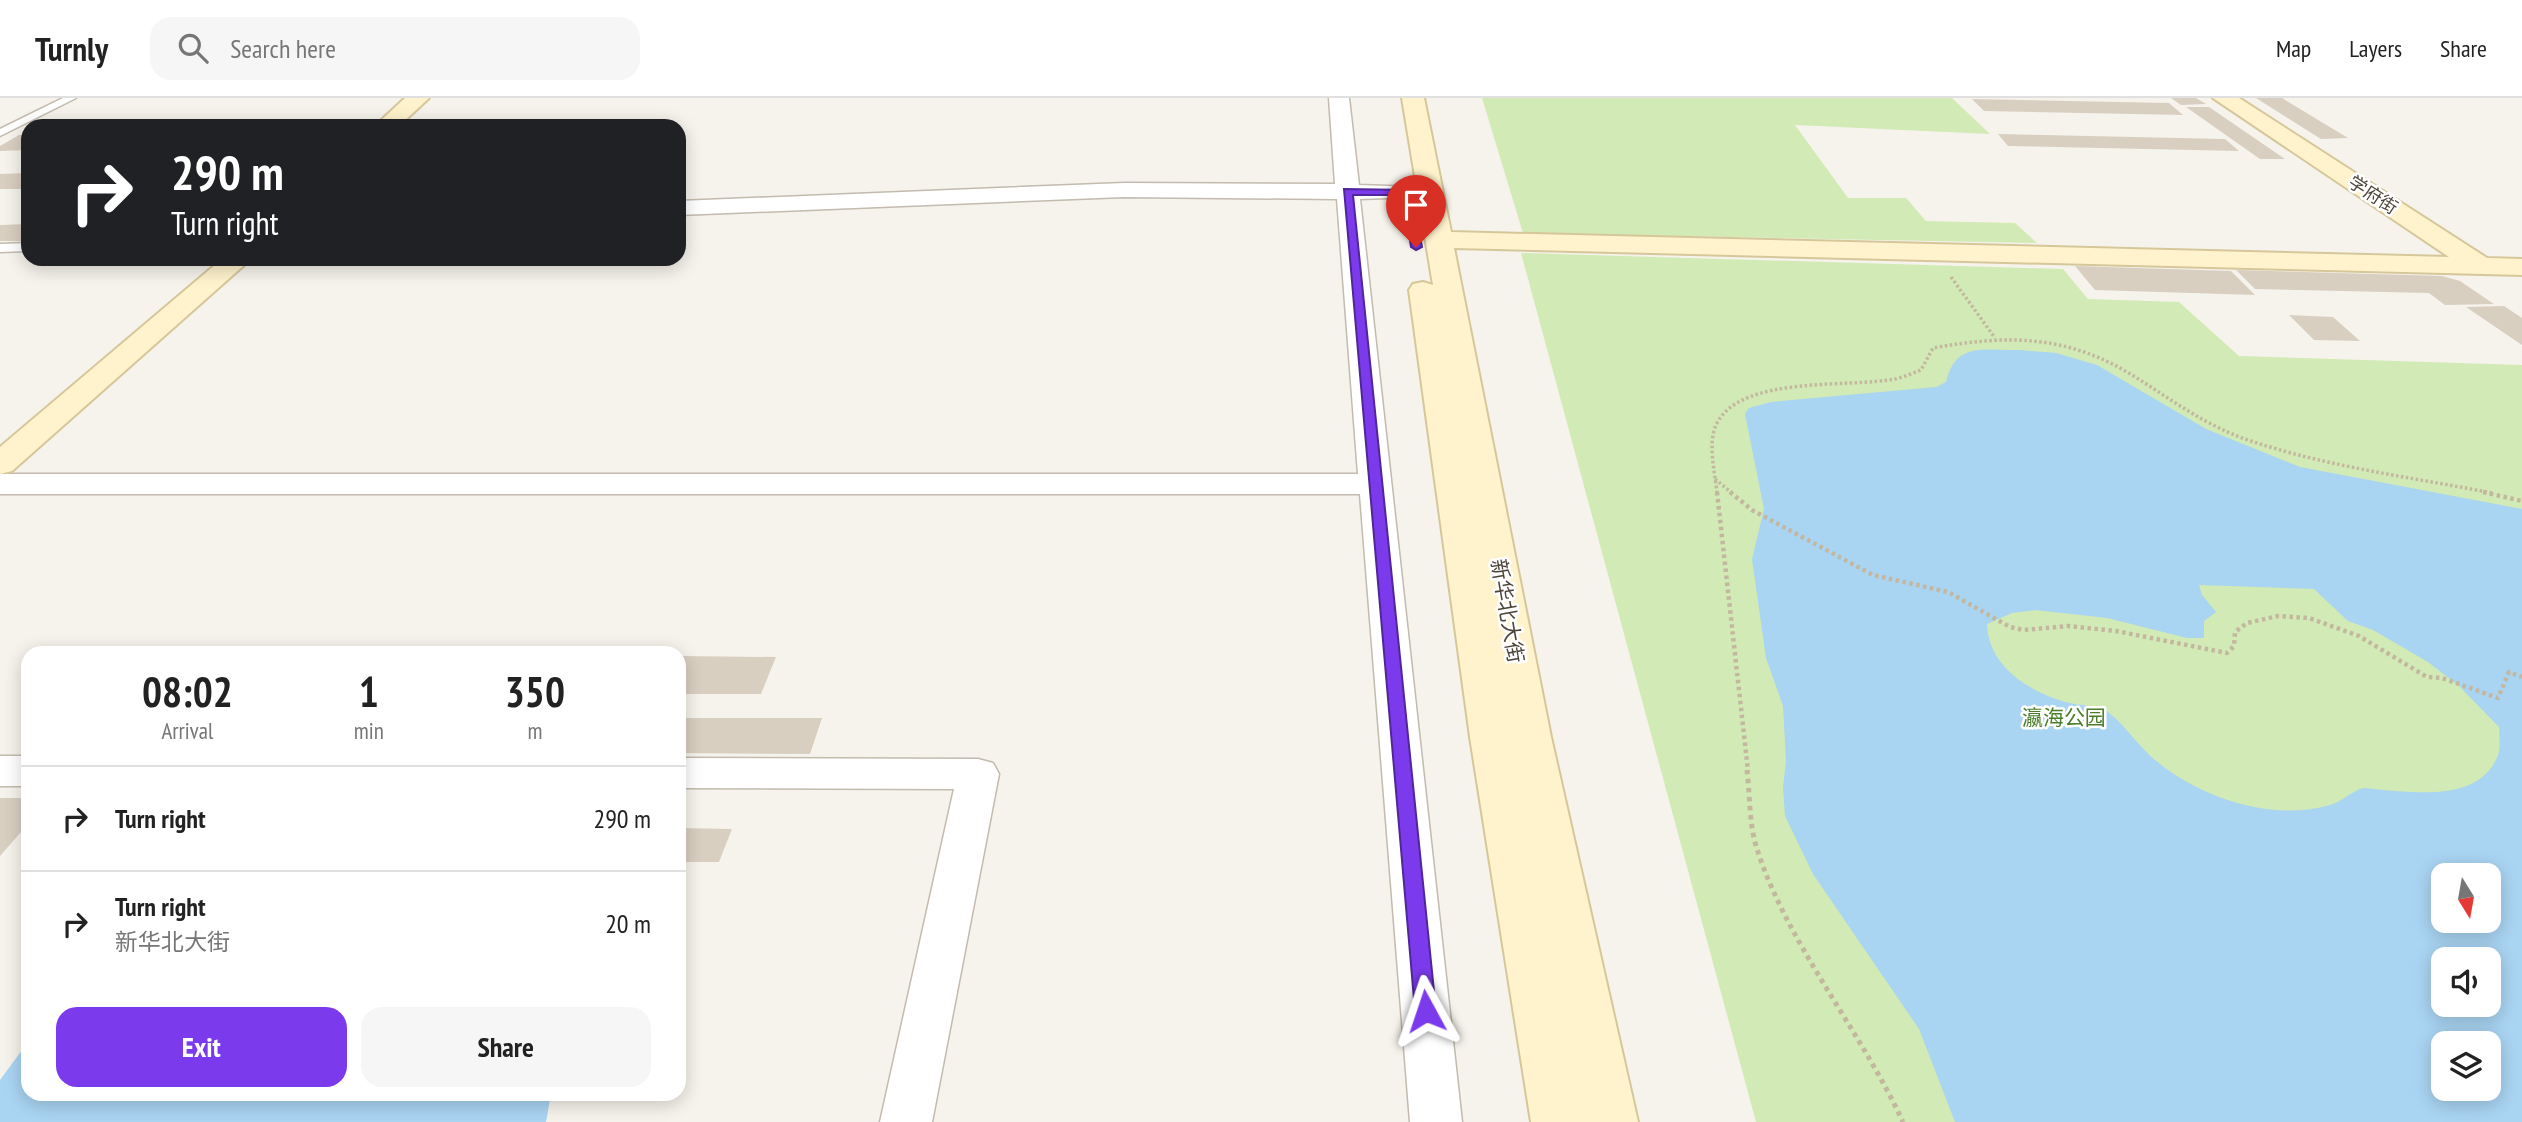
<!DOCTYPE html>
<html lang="en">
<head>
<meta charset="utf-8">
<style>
	:root { --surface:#fff; --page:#f6f6f6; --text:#222; --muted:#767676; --line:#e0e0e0; --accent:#7c3aed }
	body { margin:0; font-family:"PT Sans Narrow","Noto Sans SC",sans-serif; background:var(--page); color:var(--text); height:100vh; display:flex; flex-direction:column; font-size:26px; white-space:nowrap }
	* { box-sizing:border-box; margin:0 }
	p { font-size:23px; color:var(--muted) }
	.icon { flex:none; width:38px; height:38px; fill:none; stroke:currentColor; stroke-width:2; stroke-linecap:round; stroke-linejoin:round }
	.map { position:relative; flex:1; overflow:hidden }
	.sheet { position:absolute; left:21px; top:548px; width:665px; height:455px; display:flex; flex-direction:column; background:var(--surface); border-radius:21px; box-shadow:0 4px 18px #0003 }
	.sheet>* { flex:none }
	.banner { position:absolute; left:21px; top:21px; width:665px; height:147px; border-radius:21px; box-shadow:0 4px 18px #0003; background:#202124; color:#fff; overflow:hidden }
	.needle { width:46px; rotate:169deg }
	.controls { position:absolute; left:2431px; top:765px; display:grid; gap:14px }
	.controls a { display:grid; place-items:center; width:70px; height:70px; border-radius:14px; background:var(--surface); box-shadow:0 4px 18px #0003; font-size:35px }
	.pin { position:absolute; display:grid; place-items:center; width:60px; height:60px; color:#fff; margin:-72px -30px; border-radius:50% 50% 50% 0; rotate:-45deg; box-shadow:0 0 7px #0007 }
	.pin .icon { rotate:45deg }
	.me { position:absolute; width:77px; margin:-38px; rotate:355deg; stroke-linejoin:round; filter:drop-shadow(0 0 5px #0008) }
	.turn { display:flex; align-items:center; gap:24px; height:147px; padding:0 35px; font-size:32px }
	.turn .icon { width:91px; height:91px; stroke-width:2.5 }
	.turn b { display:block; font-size:49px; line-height:60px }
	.eta { display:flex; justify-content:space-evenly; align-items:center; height:119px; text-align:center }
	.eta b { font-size:42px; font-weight:800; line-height:49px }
	.button { display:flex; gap:14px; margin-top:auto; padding:14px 35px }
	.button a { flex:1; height:80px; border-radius:21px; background:var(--accent); color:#fff; font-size:28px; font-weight:800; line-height:80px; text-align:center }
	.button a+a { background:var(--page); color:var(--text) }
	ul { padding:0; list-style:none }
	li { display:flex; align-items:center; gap:21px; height:105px; padding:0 35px; border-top:2px solid var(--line) }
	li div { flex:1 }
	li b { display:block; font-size:26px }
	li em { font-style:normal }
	header { display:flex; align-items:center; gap:42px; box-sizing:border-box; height:98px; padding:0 35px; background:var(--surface); border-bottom:2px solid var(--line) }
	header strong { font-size:33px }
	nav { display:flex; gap:38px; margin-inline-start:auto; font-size:24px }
	.search { width:490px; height:63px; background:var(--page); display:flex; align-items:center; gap:18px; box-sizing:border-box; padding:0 24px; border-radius:21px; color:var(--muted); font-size:26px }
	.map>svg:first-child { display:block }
	.green { fill:#d2eab5; fill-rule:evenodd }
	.water { fill:#a9d4f2; fill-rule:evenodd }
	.building { fill:#d8cfc1 }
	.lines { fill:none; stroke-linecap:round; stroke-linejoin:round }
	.lane-casing { stroke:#c2bbae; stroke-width:3 }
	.street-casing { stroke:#c2bbae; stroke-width:3 }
	.secondary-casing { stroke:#d6c79b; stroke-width:4 }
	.path-far2 { stroke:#c4b79f; stroke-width:3.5; stroke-dasharray:2.5 2.5; stroke-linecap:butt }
	.path-far1 { stroke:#c4b79f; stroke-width:4.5; stroke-dasharray:3.5 3.5; stroke-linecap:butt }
	.path { stroke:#c4b79f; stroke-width:5; stroke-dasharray:4.5 4.5; stroke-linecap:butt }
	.lane { fill:#fff; fill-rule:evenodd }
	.street { fill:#fff; fill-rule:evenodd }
	.secondary { fill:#fff3cd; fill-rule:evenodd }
	.route { fill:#7c3aed; stroke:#51269a; stroke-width:2 }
	.labels { text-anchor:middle; stroke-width:5; stroke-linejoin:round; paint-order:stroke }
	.far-street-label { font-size:18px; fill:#4b4439; stroke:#fff }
	.street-label { font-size:21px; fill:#4b4439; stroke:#fff }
	.park-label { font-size:21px; fill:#4a7f2a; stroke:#fff }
</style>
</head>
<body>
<header>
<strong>Turnly</strong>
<div class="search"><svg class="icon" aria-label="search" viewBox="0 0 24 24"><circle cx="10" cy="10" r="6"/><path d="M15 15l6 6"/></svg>Search here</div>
<nav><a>Map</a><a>Layers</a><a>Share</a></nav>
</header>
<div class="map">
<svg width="2522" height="1024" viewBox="0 0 2522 1024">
	<rect width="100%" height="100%" fill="#f6f3ec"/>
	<!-- green -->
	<g class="green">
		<polygon points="1482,0 1952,0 1990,36 1795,27 1848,100 1906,100 1926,123 2015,125 2037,145 1523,135"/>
		<path d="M 1521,155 L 2063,171 L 2088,201 L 2179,204 L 2239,258 L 2522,267 L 2522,1024 L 1756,1024 ZM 2443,777 L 2488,777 L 2488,822 L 2443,822 ZM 2443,861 L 2488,861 L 2488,906 L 2443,906 ZM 2443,945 L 2488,945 L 2488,990 L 2443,990 Z"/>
	</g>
	<!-- water -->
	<g class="water">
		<path d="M 2019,252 L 2056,255 L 2097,267 L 2206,331 L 2300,369 L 2522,411 L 2522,1024 L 1955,1024 L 1919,931 L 1813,776 L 1785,718 L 1783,689 L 1786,663 L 1783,608 L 1766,560 L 1752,461 L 1764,411 L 1745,316 L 1749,310 L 1771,304 L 1936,289 L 1946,284 C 1956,243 1984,253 2019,252 ZM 2199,487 L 2314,491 L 2348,523 L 2373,532 L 2428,564 L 2459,588 L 2499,629 C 2499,638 2501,650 2498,657 C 2479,708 2404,693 2363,690 C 2350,694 2342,704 2330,707 C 2271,724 2201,700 2155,662 C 2139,649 2122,623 2106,613 C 2097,608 2080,607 2069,605 C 2031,595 1988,569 1987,526 L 2012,515 L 2035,512 L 2107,520 L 2187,540 L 2204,540 L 2204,523 L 2216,514 L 2202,497 ZM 2443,777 L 2488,777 L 2488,822 L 2443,822 ZM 2443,861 L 2488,861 L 2488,906 L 2443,906 ZM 2443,945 L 2488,945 L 2488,990 L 2443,990 Z"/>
		<polygon points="28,944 28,996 551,996 546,1024 0,1024 0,982"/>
	</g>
	<!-- building -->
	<g class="building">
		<polygon points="2171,0 2196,0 2206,6 2181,7"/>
		<polygon points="2256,0 2282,0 2348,40 2321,41"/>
		<polygon points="1972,1 2169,5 2183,17 1984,13"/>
		<polygon points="2186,9 2209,9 2285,61 2260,61"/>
		<polygon points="1998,36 2225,41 2239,53 2008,48"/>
		<polygon points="19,37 28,37 28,52 0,53 0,48"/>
		<polygon points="28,75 28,91 0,91 0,76"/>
		<polygon points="28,126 28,143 0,143 0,127"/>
		<polygon points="2075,168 2231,173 2255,197 2095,192"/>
		<polygon points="2236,172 2442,178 2460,183 2494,206 2445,207 2429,195 2255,191"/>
		<polygon points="2504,208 2522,220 2522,247 2466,209"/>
		<polygon points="2289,217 2333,219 2360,243 2314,242"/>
		<polygon points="679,558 776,559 761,596 679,596"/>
		<polygon points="679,620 822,620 810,656 679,655"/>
		<polygon points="0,700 28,700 28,726 0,758"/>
		<polygon points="679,730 732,731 719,764 679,764"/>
	</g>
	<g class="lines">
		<!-- lane casing -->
		<g class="lane-casing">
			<g id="lane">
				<polygon points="63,0 76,0 0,38 0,31"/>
				<polygon points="28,145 28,153 0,154 0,146"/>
			</g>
		</g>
		<!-- street casing -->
		<g class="street-casing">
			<g id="street">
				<polygon points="1329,0 1349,0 1359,87 1416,89 1420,94 1416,99 1360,101 1462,1024 1410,1024 1360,396 0,396 0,376 1358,376 1337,101 1124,99 679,117 679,103 1124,85 1335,86"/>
				<rect x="0" y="658" width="28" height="30"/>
				<polygon points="679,660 978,661 993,665 999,676 932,1024 880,1024 954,691 679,690"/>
			</g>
		</g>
		<!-- secondary casing -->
		<g class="secondary-casing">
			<g id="secondary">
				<polygon points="405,0 429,0 399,28 375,28"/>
				<polygon points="1402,0 1424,0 1451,134 2449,159 2213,0 2239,0 2487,160 2522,161 2522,177 1454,150 1551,639 1638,1024 1531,1024 1470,639 1409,192 1413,186 1423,184 1433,187"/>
				<polygon points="222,161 251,161 12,373 0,376 0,349"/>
			</g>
		</g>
		<!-- path-far2 -->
		<g class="path-far2">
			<polyline points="1951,179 1995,240"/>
			<polyline points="1715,381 1732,395"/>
			<path d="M 1717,395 C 1715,376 1707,343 1717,325 C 1742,277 1849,290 1895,281 C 1904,279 1913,275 1921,272 L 1933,250 C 2011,236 2069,237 2137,280 C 2173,303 2207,328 2248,342 C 2328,369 2410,379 2492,395"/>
		</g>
		<!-- path-far1 -->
		<g class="path-far1">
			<polyline points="1717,394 1748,673"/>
			<polyline points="1730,394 1752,412 1873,477 1948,494 2010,529 2024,532 2068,528 2116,533 2227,555 2234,548 2235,534 2247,525 2278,518 2309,520 2359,538 2427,579 2442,580 2498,600 2509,574 2522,579"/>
			<polyline points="2483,394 2522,403"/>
		</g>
		<!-- path -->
		<path class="path" d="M 1747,672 C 1750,697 1749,727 1757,751 C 1787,845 1861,933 1903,1024"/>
		<!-- lane -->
		<use href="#lane" class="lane"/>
		<!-- street -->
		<use href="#street" class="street"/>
		<!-- secondary -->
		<use href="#secondary" class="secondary"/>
	</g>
	<!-- route -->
	<polygon class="route" points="1344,91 1411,92 1422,149 1416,152 1411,149 1403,97 1353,97 1436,913 1433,919 1426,922 1418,919 1415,913"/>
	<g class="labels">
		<!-- far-street labels -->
		<g class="far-street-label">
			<text transform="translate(2373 97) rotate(33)" y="6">学府街</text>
		</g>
		<!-- street labels -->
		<g class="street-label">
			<text transform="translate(1507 513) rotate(80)" y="7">新华北大街</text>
		</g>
		<!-- park labels -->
		<g class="park-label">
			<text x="2064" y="627">瀛海公园</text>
		</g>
	</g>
</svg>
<div class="controls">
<a><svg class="needle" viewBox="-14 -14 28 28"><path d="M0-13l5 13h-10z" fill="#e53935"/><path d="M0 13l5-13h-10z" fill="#767676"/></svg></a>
<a><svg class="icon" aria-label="sound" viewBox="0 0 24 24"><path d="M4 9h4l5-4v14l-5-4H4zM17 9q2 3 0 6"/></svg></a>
<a><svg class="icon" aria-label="layers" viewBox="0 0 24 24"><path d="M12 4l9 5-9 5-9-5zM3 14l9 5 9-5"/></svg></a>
</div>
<div class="pin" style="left:1416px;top:149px;background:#d93025"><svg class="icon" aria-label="arrive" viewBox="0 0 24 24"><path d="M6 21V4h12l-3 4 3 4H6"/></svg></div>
<svg class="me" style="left:1426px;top:913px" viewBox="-20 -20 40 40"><path d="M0-17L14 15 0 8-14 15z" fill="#7c3aed" stroke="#fff" stroke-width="4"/></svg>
<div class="banner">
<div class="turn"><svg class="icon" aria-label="right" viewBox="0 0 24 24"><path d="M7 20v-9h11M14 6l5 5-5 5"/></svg><div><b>290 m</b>Turn right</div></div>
</div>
<section class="sheet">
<div class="eta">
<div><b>08:02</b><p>Arrival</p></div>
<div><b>1</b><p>min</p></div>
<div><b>350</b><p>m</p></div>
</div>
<ul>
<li><svg class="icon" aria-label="right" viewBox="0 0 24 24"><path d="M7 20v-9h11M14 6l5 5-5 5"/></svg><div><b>Turn right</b></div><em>290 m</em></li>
<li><svg class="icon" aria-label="right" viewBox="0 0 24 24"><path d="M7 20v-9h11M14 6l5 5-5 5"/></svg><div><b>Turn right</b><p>新华北大街</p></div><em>20 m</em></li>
</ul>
<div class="button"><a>Exit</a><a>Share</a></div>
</section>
</div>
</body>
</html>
